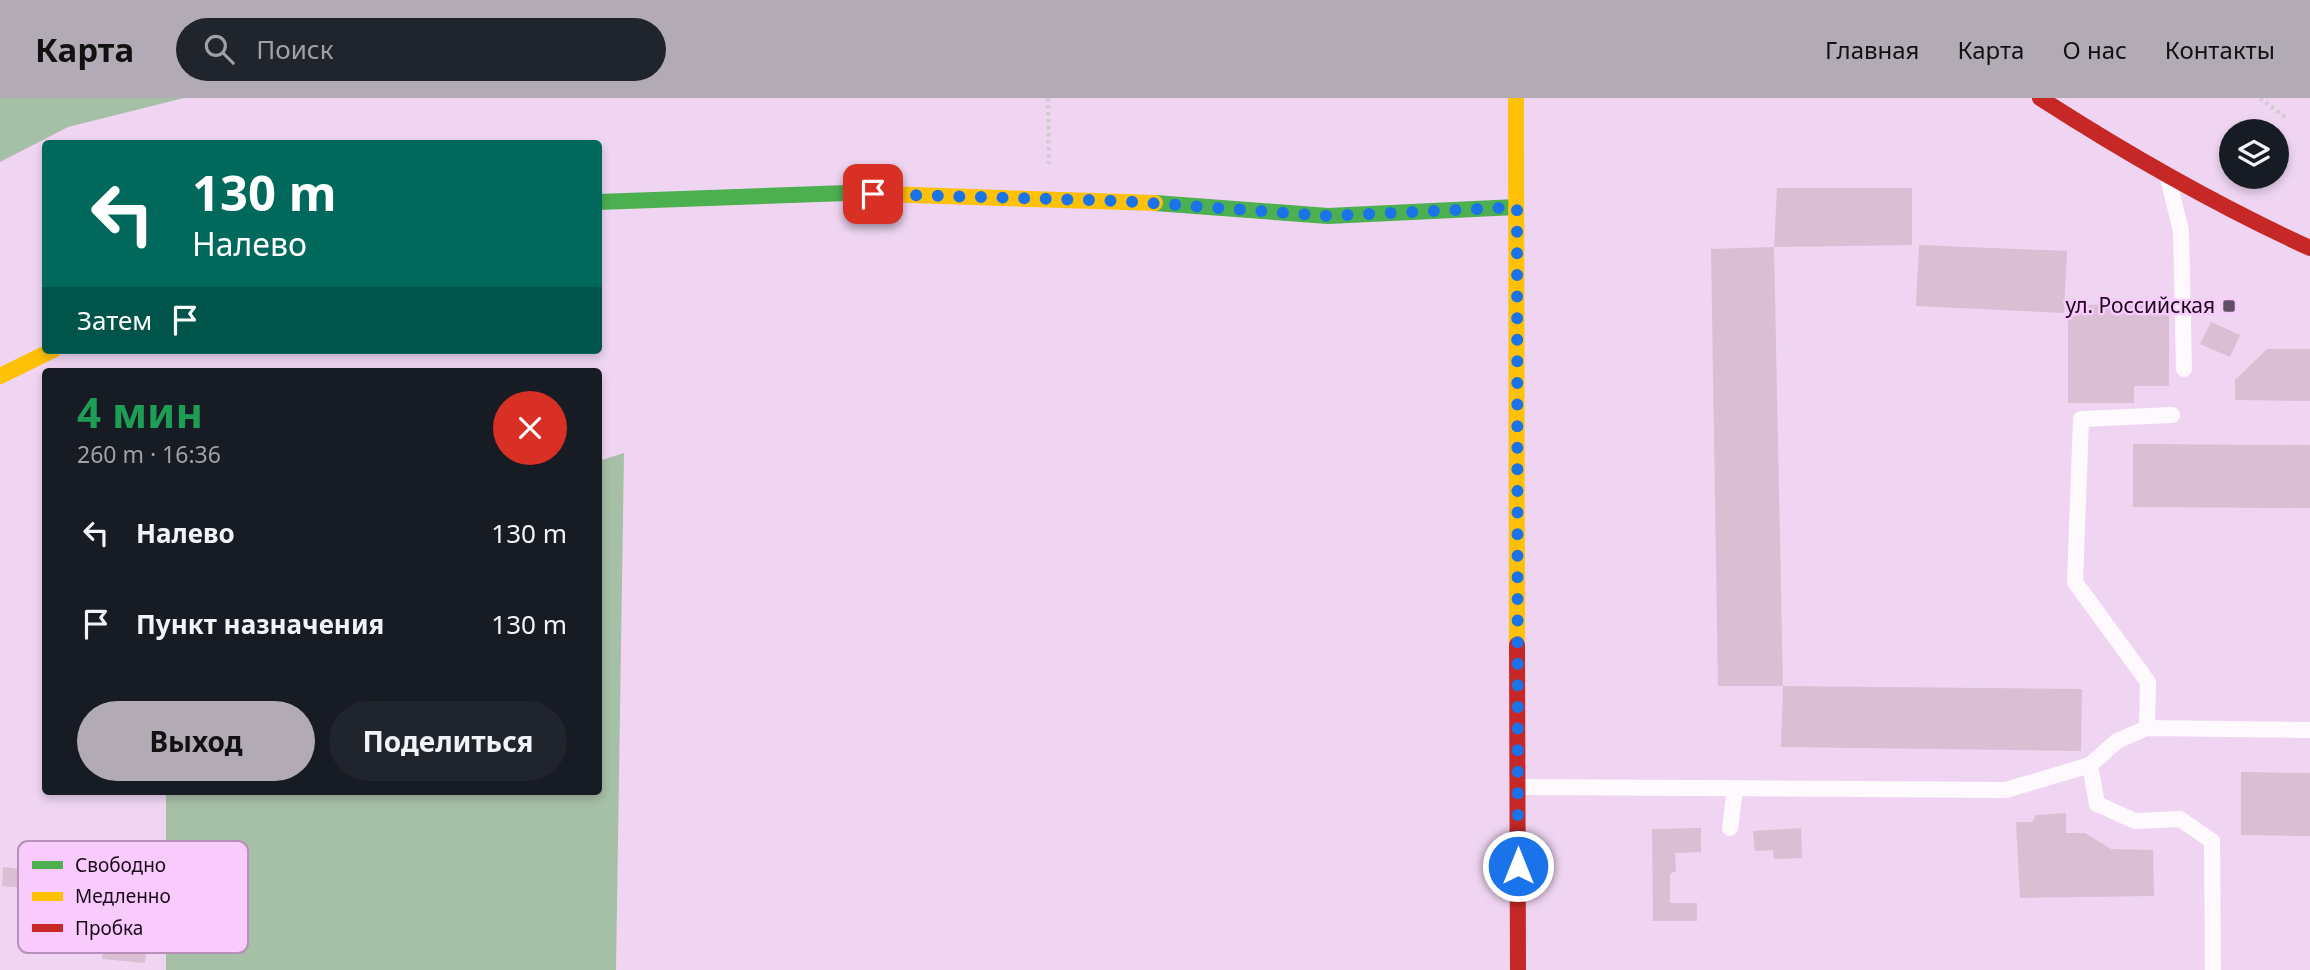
<!DOCTYPE html>
<html lang="ru">
<head>
<meta charset="utf-8">
<style>
	:root { --surface:#171b24; --page:#20242c; --text:#f1f3f6; --muted:#9ea1a6; --accent:#b2aab5 }
	body { margin:0; font-family:"Noto Sans",sans-serif; background:var(--page); color:var(--text); height:100vh; display:flex; flex-direction:column; font-size:26px; white-space:nowrap }
	* { box-sizing:border-box; margin:0 }
	p { font-size:23px; color:var(--muted) }
	.icon { flex:none; width:38px; height:38px; fill:none; stroke:currentColor; stroke-width:2; stroke-linecap:round; stroke-linejoin:round }
	.map { position:relative; flex:1; overflow:hidden }
	.side { position:absolute; left:42px; top:270px; width:560px; height:427px; display:flex; flex-direction:column; background:var(--surface); border-radius:7px; box-shadow:0 4px 10px #0003 }
	.side>* { flex:none }
	.top-card { position:absolute; left:42px; top:42px; width:560px; height:214px; border-radius:7px; box-shadow:0 4px 10px #0003; background:#00695c; color:#fff; overflow:hidden }
	.fabs { position:absolute; left:2219px; top:21px; display:grid; gap:14px }
	.fabs a { display:grid; place-items:center; width:70px; height:70px; border-radius:50%; background:var(--surface); box-shadow:0 4px 10px #0003; font-size:35px }
	.pin { position:absolute; display:grid; place-items:center; width:60px; height:60px; color:#fff; margin:-30px; border-radius:14px; box-shadow:0 4px 10px #0006 }
	.me { position:absolute; width:77px; margin:-38px; rotate:0deg; stroke-linejoin:round; filter:drop-shadow(0 0 5px #0008) }
	.turn { display:flex; align-items:center; gap:24px; height:147px; padding:0 35px; font-size:32px }
	.turn .icon { width:91px; height:91px; stroke-width:2.5 }
	.turn b { display:block; font-size:49px; line-height:60px }
	.then { display:flex; align-items:center; height:66px; padding:0 35px; background:#0003; gap:14px; font-size:26px }
	.round { display:grid; place-items:center; flex:none; width:74px; height:74px; border-radius:37px; background:var(--page) }
	.overview { display:flex; align-items:center; justify-content:space-between; height:119px; padding:0 35px }
	h1 { font-size:42px; font-weight:700; line-height:52px; color:#1e9e55 }
	.primary-button { display:flex; gap:14px; margin-top:auto; padding:14px 35px }
	.primary-button a { flex:1; height:80px; border-radius:42px; background:var(--accent); color:#111; font-size:28px; font-weight:700; line-height:80px; text-align:center }
	.primary-button a+a { background:var(--page); color:var(--text) }
	ul { padding:0; list-style:none }
	li { display:flex; align-items:center; gap:21px; height:91px; padding:0 35px }
	li div { flex:1 }
	li b { display:block; font-size:26px }
	li em { font-style:normal }
	header { display:flex; align-items:center; gap:42px; box-sizing:border-box; height:98px; padding:0 35px; background:var(--accent); color:#111 }
	header strong { font-size:33px }
	nav { display:flex; gap:38px; margin-inline-start:auto; font-size:24px }
	.search { width:490px; height:63px; background:var(--page); display:flex; align-items:center; gap:18px; box-sizing:border-box; padding:0 24px; border-radius:38px; color:var(--muted); font-size:26px }
	.map>svg:first-child { display:block }
	.forest { fill:#a6bfa7 }
	.building { fill:#dabed4 }
	.lines { fill:none; stroke-linecap:round; stroke-linejoin:round }
	.path { stroke:#d3ccd3; stroke-width:4.5; stroke-dasharray:3.5 3.5; stroke-linecap:butt }
	.lane { stroke:#fdf9fd; stroke-width:16 }
	.fast { stroke:#4caf50; stroke-width:16 }
	.slow { stroke:#ffc107; stroke-width:16 }
	.jam { stroke:#c62828; stroke-width:16 }
	.route { stroke:#1a73e8; stroke-width:12; stroke-dasharray:0 21.6 }
	.poi-dot { fill:#645066; stroke:#f9cafc; stroke-width:2.5 }
	.labels { text-anchor:middle; stroke-width:5; stroke-linejoin:round; paint-order:stroke }
	.poi-label { font-size:21px; fill:#19091b; stroke:#f9cafc; text-anchor:end }
	.key { fill:#f9cafc; stroke:#b690b8; stroke-width:2 }
	.key-label { font-size:19px; fill:#19091b }
</style>
</head>
<body>
<header>
<strong>Карта</strong>
<div class="search"><svg class="icon" aria-label="search" viewBox="0 0 24 24"><circle cx="10" cy="10" r="6"/><path d="M15 15l6 6"/></svg>Поиск</div>
<nav><a>Главная</a><a>Карта</a><a>О нас</a><a>Контакты</a></nav>
</header>
<div class="map">
<svg width="2310" height="872" viewBox="0 0 2310 872">
	<rect width="100%" height="100%" fill="#efd5f1"/>
	<!-- forest -->
	<g class="forest">
		<polygon points="0,0 184,0 68,29 0,64"/>
		<polygon points="624,355 616,872 166,872 166,693 598,693 599,363"/>
	</g>
	<!-- building -->
	<g class="building">
		<polygon points="1777,90 1912,90 1912,147 1774,149"/>
		<polygon points="1919,147 2067,153 2064,215 1916,208"/>
		<polygon points="1774,149 1783,588 2082,591 2081,653 1781,649 1783,588 1718,588 1711,151"/>
		<polygon points="2169,206 2169,288 2134,288 2134,305 2068,305 2068,207"/>
		<polygon points="2211,224 2240,237 2230,259 2200,246"/>
		<polygon points="2267,251 2310,251 2310,303 2235,302 2235,282"/>
		<polygon points="2133,346 2310,347 2310,410 2133,409"/>
		<polygon points="2241,674 2310,675 2310,738 2241,737"/>
		<polygon points="2066,715 2066,735 2085,735 2111,751 2153,752 2154,798 2020,800 2016,724 2032,724 2036,717"/>
		<polygon points="1701,730 1701,754 1675,755 1676,773 1670,776 1670,805 1697,805 1697,823 1653,823 1652,731"/>
		<polygon points="1801,730 1802,760 1774,761 1773,752 1755,753 1753,733"/>
		<polygon points="112,753 156,757 145,865 102,861"/>
		<polygon points="3,769 53,774 51,792 2,788"/>
	</g>
	<g class="lines">
		<!-- path -->
		<g class="path">
			<polyline points="1048,0 1049,66"/>
			<polyline points="2260,0 2285,19"/>
		</g>
		<!-- lane -->
		<g class="lane">
			<polyline points="2169,84 2181,133 2184,271"/>
			<polyline points="2147,630 2148,584 2075,484 2081,321 2172,317"/>
			<polyline points="1517,689 2006,692 2090,667"/>
			<polyline points="1730,730 1735,691"/>
			<polyline points="2213,872 2212,743 2180,721 2135,723 2097,706 2090,667 2117,643 2147,630 2310,632"/>
		</g>
		<!-- fast -->
		<g class="fast">
			<polyline points="598,104 847,95 882,96"/>
			<polyline points="1155,105 1328,118 1516,109"/>
		</g>
		<!-- slow -->
		<g class="slow">
			<polyline points="1516,0 1517,547"/>
			<polyline points="882,96 1155,105"/>
			<polyline points="0,278 53,252"/>
		</g>
		<!-- jam -->
		<g class="jam">
			<path d="M 2040,0 C 2127,56 2216,107 2310,150"/>
			<polyline points="1517,547 1518,872"/>
		</g>
	</g>
	<g class="lines">
		<!-- route -->
		<polyline class="route" points="873,96 1123,103 1328,118 1517,109 1518,768"/>
	</g>
	<!-- markers -->
	<rect class="poi-dot" x="2222" y="201" width="14" height="14" rx="3.5"/>
	<g class="labels">
		<!-- poi labels -->
		<g class="poi-label">
			<text x="2215" y="215">ул. Российская</text>
		</g>
	</g>
	<!-- legend -->
	<rect x="18" y="743" width="230" height="112" rx="10" class="key"/>
	<rect x="32" y="763" width="31" height="8" fill="#4caf50"/>
	<rect x="32" y="794" width="31" height="9" fill="#ffc107"/>
	<rect x="32" y="826" width="31" height="8" fill="#c62828"/>
	<g class="key-label">
		<text x="75" y="774">Свободно</text>
		<text x="75" y="805">Медленно</text>
		<text x="75" y="837">Пробка</text>
	</g>
</svg>
<div class="fabs">
<a><svg class="icon" aria-label="layers" viewBox="0 0 24 24"><path d="M12 4l9 5-9 5-9-5zM3 14l9 5 9-5"/></svg></a>
</div>
<div class="pin" style="left:873px;top:96px;background:#d93025"><svg class="icon" aria-label="arrive" viewBox="0 0 24 24"><path d="M6 21V4h12l-3 4 3 4H6"/></svg></div>
<svg class="me" style="left:1518px;top:768px" viewBox="-20 -20 40 40"><circle r="17" fill="#1a73e8" stroke="#fff" stroke-width="3"/><path d="M0-11L8 9 0 5-8 9z" fill="#fff"/></svg>
<div class="top-card">
<div class="turn"><svg class="icon" aria-label="left" viewBox="0 0 24 24"><path d="M17 20v-9H6M10 6l-5 5 5 5"/></svg><div><b>130 m</b>Налево</div></div>
<div class="then">Затем<svg class="icon" aria-label="arrive" viewBox="0 0 24 24"><path d="M6 21V4h12l-3 4 3 4H6"/></svg></div>
</div>
<section class="side">
<div class="overview"><div><h1>4 мин</h1><p>260 m · 16:36</p></div><a class="round" style="background:#d93025;color:#fff"><svg class="icon" aria-label="close" viewBox="0 0 24 24"><path d="M6 6l12 12M18 6L6 18"/></svg></a></div>
<ul>
<li><svg class="icon" aria-label="left" viewBox="0 0 24 24"><path d="M17 20v-9H6M10 6l-5 5 5 5"/></svg><div><b>Налево</b></div><em>130 m</em></li>
<li><svg class="icon" aria-label="arrive" viewBox="0 0 24 24"><path d="M6 21V4h12l-3 4 3 4H6"/></svg><div><b>Пункт назначения</b></div><em>130 m</em></li>
</ul>
<div class="primary-button"><a>Выход</a><a>Поделиться</a></div>
</section>
</div>
</body>
</html>
